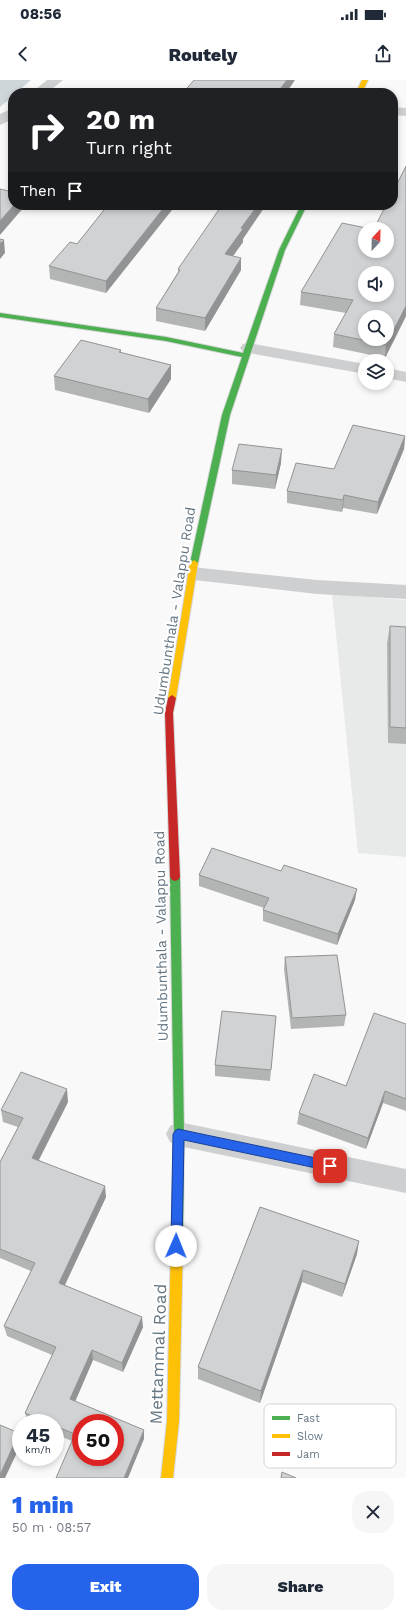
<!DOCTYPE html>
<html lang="en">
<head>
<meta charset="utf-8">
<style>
	:root { --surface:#fff; --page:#f6f6f7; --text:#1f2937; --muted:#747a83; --accent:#2563eb }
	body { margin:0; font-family:"Work Sans",sans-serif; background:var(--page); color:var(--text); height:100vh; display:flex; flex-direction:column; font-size:15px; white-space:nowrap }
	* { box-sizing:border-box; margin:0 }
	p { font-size:13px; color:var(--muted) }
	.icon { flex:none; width:22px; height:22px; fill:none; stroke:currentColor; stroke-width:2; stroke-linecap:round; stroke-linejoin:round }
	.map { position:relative; height:1398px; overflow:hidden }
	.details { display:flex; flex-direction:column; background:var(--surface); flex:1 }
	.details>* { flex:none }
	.top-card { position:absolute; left:8px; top:8px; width:390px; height:122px; border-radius:16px; box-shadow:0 2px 6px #0003; background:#202124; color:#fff; overflow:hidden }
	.needle { width:26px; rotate:22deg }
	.buttons { position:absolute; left:358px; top:142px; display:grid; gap:8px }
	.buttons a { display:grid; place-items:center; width:36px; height:36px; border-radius:50%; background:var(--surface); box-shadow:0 2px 6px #0003; font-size:20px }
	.speed { position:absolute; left:12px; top:1334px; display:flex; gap:8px; font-size:20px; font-weight:700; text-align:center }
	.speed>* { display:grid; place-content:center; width:52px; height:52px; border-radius:50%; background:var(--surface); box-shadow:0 2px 6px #0003; line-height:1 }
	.speed small { font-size:10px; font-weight:400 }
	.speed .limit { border:6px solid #d22; background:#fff; color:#111 }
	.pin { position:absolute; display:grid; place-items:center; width:34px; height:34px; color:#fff; margin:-17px; border-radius:8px; box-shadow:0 2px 6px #0006 }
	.me { position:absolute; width:44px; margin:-22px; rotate:1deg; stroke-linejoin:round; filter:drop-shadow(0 0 3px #0008) }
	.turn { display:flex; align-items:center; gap:14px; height:84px; padding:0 12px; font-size:18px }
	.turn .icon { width:52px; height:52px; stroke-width:2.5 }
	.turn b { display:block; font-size:28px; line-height:34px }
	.then { display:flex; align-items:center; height:38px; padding:0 12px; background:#0003; gap:8px; font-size:15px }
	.round { display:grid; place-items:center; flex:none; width:42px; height:42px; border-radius:16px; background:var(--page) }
	.head { display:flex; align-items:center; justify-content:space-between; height:68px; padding:0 12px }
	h1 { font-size:24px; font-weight:800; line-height:30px; color:var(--accent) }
	.button { display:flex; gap:8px; margin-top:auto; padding:8px 12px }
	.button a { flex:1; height:46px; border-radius:16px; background:var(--accent); color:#fff; font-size:16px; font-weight:800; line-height:46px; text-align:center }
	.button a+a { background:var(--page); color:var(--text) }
	.status { display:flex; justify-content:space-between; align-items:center; height:28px; padding:0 20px; background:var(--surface); direction:ltr }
	.status svg { height:11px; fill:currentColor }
	header { display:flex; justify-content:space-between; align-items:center; height:52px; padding:0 12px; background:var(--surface); font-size:18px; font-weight:800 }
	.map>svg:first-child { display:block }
	.built { fill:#e8e9e9 }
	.water { fill:#ced6d9 }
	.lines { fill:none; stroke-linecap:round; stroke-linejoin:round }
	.fast-casing { stroke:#d5d6d7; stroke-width:2 }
	.slow-casing { stroke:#d5d6d7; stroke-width:2 }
	.jam-casing { stroke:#d5d6d7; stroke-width:2 }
	.street { fill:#cecfd0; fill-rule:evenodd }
	.fast { fill:#4caf50; fill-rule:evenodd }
	.slow { fill:#ffc107; fill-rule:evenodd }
	.jam { fill:#c62828; fill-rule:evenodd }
	.wall { fill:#b3b5b5 }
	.shaded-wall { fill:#929394 }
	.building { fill:#d0d2d3; stroke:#929394; fill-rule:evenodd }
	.route { fill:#2563eb; stroke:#184099 }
	.labels { text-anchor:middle; stroke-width:4; stroke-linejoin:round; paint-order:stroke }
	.street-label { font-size:14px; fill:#657683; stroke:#fff }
	.near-street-label { font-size:17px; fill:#657683; stroke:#fff }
	.key { fill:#fff; stroke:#d1d6da; stroke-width:1 }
	.key-label { font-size:11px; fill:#657683 }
</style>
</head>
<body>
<div class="status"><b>08:56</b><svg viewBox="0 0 49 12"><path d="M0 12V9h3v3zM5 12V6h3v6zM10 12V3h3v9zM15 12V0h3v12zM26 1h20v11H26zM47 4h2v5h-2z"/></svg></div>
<header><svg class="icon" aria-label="back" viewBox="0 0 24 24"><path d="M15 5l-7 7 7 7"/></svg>Routely<svg class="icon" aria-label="share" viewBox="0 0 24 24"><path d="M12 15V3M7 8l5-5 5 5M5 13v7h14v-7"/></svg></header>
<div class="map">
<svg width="406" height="1398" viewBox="0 0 406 1398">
	<rect width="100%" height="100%" fill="#f9f9f9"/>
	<!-- built -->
	<polygon class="built" points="332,514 406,520 406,777 358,773"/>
	<!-- water -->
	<polygon class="water" points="0,0 31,0 16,13 13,13 13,16 0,27"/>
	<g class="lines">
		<!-- fast casing -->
		<g class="fast-casing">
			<g id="fast">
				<polygon points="301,125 307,125 285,170 230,335 198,483 194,486 191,485 190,483 222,335 242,277 166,261 0,237 0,233 166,257 243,273 279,170"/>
				<polygon points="175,793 178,794 180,797 184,1054 183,1159 181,1163 177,1164 173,1163 171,1159 174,1054 170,797 172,794"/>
			</g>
		</g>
		<!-- slow casing -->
		<g class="slow-casing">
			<g id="slow">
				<polygon points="362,0 368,0 362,13 356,13"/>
				<polygon points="194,480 198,483 176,618 172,621 168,618 190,483"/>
				<polygon points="177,1154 181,1155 183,1159 179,1341 173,1398 161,1398 167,1341 171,1159 173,1155"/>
			</g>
		</g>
		<!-- jam casing -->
		<g class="jam-casing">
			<polygon id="jam" points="172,615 176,618 173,633 180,797 178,800 175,801 172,800 170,797 165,633 168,618"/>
		</g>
		<!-- street -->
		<g class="street">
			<polygon points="47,0 63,0 47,13 31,13"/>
			<polygon points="393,27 406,28 406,36 393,35"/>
			<polygon points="13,28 13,39 0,45 0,34"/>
			<polygon points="249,263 365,284 365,294 243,272 240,268 243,264"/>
			<polygon points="387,288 406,292 406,302 387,298"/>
			<polygon points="192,487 317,500 406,505 406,519 317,514 185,499 182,494 185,489"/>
			<polygon points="179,1042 406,1089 406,1113 179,1066 170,1062 166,1054 170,1046"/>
		</g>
		<!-- fast -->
		<use href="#fast" class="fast"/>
		<!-- slow -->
		<use href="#slow" class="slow"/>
		<!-- jam -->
		<use href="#jam" class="jam"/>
	</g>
	<!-- wall -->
	<g class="wall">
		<polygon points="406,86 406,236 385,278 333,267 334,254 346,233 300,225 301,212 365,171"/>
		<polygon points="108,125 106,213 50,199 49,186 77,164"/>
		<polygon points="243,159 243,162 233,176 241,190 205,251 156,241 156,228 178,192 178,189"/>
		<polygon points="121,270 121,273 171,285 171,299 149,333 55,310 54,296"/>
		<polygon points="405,356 404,369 377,434 343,428 342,432 287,423 287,411 334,389"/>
		<polygon points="281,383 275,409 232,404 232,390"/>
		<polygon points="390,546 406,547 406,664 388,663 387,563"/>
		<polygon points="199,795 355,820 337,865 263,841 263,830 264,828 199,806"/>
		<polygon points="285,877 346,935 344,946 291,949 284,889"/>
		<polygon points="276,936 270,1001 215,996 215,985"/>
		<polygon points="406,944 406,1031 383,1023 366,1069 297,1044 299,1033 346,1006"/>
		<polygon points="68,1022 39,1080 106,1117 65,1205 143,1247 123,1292 93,1280 75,1321 144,1359 72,1361 55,1354 55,1343 30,1343 28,1342 25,1333 52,1275 7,1256 4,1246 31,1191 0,1178 0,1082 18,1047 3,1042 1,1030"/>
		<polygon points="260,1127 357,1174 342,1217 302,1202 260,1323 198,1299 198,1287"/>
	</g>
	<!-- shaded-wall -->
	<g class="shaded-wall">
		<polygon points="287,0 295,0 286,13 277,13"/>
		<polygon points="14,125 24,125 24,127 0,155 0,141"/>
		<polygon points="166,125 176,125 106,213 106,201"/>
		<polygon points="258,125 266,125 243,159 243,162 225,187 225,174 241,148"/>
		<polygon points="4,160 5,173 0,179 0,164"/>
		<polygon points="241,178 241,190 205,251 205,238"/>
		<polygon points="406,226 406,236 385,278 386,265"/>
		<polygon points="171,285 171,299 149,333 148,319"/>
		<polygon points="405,356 404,369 377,434 378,422"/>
		<polygon points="282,369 281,383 275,409 276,395"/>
		<polygon points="344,415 343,428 342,432 343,420"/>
		<polygon points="357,809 355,820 337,865 338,854"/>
		<polygon points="67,1009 68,1022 34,1089 32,1078"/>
		<polygon points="385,1011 383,1023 366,1069 368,1058"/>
		<polygon points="105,1106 106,1117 61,1213 59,1203"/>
		<polygon points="359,1161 357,1174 342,1217 345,1204"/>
		<polygon points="303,1190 302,1202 260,1323 261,1311"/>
		<polygon points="142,1237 143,1247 123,1292 122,1283"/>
		<polygon points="92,1270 93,1280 72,1329 70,1319"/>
		<polygon points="144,1350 144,1359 128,1398 124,1398"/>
		<polygon points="19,1353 21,1360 21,1364 5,1398 0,1398 0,1395"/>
	</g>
	<!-- building -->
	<g class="building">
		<polygon points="194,0 287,0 277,13 183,13"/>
		<path d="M 406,86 L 406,226 L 386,265 L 334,254 L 353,220 L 301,212 L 342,143 L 371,149 L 365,149 L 365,171 L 387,171 L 387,149 L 374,149 L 386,125 L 393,125 L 393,112 ZM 365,193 L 387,193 L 387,215 L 365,215 ZM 365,237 L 387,237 L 387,259 L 365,259 Z"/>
		<polygon points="0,109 13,112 13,125 14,125 0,141"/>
		<polygon points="108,125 166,125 106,201 49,186 70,162 77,164"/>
		<polygon points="222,125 258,125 241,148 243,149 225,174 241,178 205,238 156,228 180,190 178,189"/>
		<polygon points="0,159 4,160 0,164"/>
		<polygon points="81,260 121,270 119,272 171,285 148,319 54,296"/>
		<polygon points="353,345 405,356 378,422 344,415 343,420 287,411 296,383 334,389"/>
		<polygon points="239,364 282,369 276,395 232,390"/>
		<polygon points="390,546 406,547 406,648 390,647"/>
		<polygon points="212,768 281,791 284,785 357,809 338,854 263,830 269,818 199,795"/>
		<polygon points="337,875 346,935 292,938 285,877"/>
		<polygon points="222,931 276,936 271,990 215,985"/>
		<polygon points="374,933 406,944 406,1019 385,1011 368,1058 299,1033 314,994 346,1006"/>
		<path d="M 21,992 L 67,1009 L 32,1078 L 105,1106 L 59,1203 L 142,1237 L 122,1283 L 92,1270 L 70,1319 L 144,1350 L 124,1398 L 56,1398 L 75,1354 L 55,1346 L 55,1343 L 49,1343 L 25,1333 L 56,1267 L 4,1246 L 35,1183 L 0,1169 L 0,1082 L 23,1038 L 1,1030 ZM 81,1343 L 115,1343 L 115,1377 L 81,1377 Z"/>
		<polygon points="260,1127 359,1161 345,1204 303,1190 261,1311 198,1287"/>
		<polygon points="0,1345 19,1353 0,1395"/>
		<polygon points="282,1392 296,1398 281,1398"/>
	</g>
	<!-- route -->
	<polygon class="route" points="178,1049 330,1081 334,1082 336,1086 334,1089 330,1091 184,1060 182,1166 180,1170 176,1171 172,1170 171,1166 173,1054 175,1051"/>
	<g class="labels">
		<!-- street labels -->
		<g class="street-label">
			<text transform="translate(174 531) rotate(-81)" y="5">Udumbunthala - Valappu Road</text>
			<text transform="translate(161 856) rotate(-91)" y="5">Udumbunthala - Valappu Road</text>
		</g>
		<!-- near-street labels -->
		<g class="near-street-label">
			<text transform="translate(158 1274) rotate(-88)" y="6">Mettammal Road</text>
		</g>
	</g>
	<!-- legend -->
	<rect x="264" y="1324" width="132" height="64" rx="6" class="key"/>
	<rect x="272" y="1336" width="18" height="4" fill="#4caf50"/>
	<rect x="272" y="1354" width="18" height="4" fill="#ffc107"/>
	<rect x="272" y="1372" width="18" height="4" fill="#c62828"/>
	<g class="key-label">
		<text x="297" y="1342">Fast</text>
		<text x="297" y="1360">Slow</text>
		<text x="297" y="1378">Jam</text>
	</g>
</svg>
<div class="buttons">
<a><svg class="needle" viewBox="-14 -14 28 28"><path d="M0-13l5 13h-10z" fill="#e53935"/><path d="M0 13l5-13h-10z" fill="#747a83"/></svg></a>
<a><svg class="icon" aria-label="sound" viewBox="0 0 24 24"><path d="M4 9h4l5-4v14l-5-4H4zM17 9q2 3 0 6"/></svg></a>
<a><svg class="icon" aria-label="search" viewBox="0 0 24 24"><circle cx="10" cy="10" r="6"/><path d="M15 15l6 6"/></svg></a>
<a><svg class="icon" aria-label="layers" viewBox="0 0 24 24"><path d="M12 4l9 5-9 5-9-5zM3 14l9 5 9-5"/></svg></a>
</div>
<div class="speed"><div>45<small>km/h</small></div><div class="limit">50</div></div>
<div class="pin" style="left:330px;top:1086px;background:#d93025"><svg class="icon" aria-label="arrive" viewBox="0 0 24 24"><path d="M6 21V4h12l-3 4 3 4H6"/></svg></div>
<svg class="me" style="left:176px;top:1166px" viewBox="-20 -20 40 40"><circle r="19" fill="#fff"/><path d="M0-13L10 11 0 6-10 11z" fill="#2563eb"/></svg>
<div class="top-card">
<div class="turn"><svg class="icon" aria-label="right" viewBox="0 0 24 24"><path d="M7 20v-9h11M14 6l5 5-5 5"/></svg><div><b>20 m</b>Turn right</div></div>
<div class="then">Then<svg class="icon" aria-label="arrive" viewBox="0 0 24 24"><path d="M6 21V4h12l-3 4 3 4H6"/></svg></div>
</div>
</div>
<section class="details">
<div class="head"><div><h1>1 min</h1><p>50 m · 08:57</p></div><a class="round"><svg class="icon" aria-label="close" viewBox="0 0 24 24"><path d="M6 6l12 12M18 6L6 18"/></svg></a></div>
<div class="button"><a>Exit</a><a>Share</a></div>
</section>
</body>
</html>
